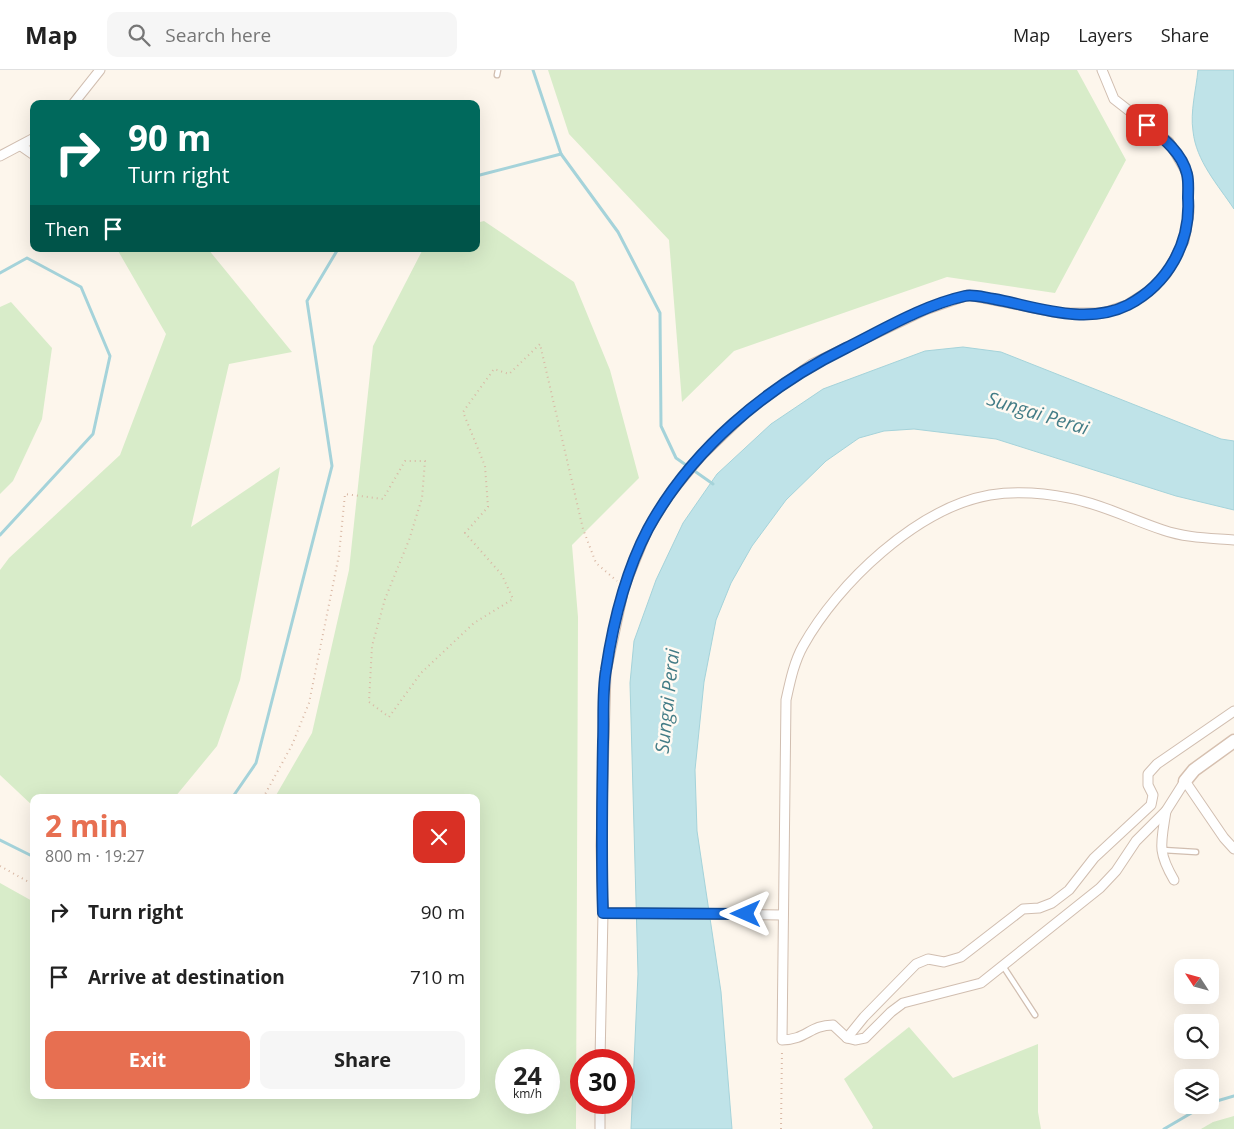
<!DOCTYPE html>
<html lang="en">
<head>
<meta charset="utf-8">
<style>
	:root { --surface:#fff; --page:#f6f6f6; --text:#222; --muted:#767676; --line:#e0e0e0; --accent:#e76f51 }
	body { margin:0; font-family:"Open Sans",sans-serif; background:var(--page); color:var(--text); height:100vh; display:flex; flex-direction:column; font-size:19px; white-space:nowrap }
	* { box-sizing:border-box; margin:0 }
	p { font-size:16px; color:var(--muted) }
	.icon { flex:none; width:28px; height:28px; fill:none; stroke:currentColor; stroke-width:2; stroke-linecap:round; stroke-linejoin:round }
	.map { position:relative; flex:1; overflow:hidden }
	.details { position:absolute; left:30px; top:724px; width:450px; height:305px; display:flex; flex-direction:column; background:var(--surface); border-radius:10px; box-shadow:0 5px 20px #0002 }
	.details>* { flex:none }
	.hud { position:absolute; left:30px; top:30px; width:450px; height:152px; border-radius:10px; box-shadow:0 5px 20px #0002; background:#00695c; color:#fff; overflow:hidden }
	.needle { width:32px; rotate:306deg }
	.buttons { position:absolute; left:1174px; top:889px; display:grid; gap:10px }
	.buttons a { display:grid; place-items:center; width:45px; height:45px; border-radius:10px; background:var(--surface); box-shadow:0 5px 20px #0002; font-size:25px }
	.speed { position:absolute; left:495px; top:979px; display:flex; gap:10px; font-size:25px; font-weight:700; text-align:center }
	.speed>* { display:grid; place-content:center; width:65px; height:65px; border-radius:50%; background:var(--surface); box-shadow:0 5px 20px #0002; line-height:1 }
	.speed small { font-size:12px; font-weight:400 }
	.speed .limit { border:8px solid #d22; background:#fff; color:#111 }
	.pin { position:absolute; display:grid; place-items:center; width:42px; height:42px; color:#fff; margin:-21px; border-radius:10px; box-shadow:0 2px 8px #0006 }
	.me { position:absolute; width:55px; margin:-28px; rotate:270deg; stroke-linejoin:round; filter:drop-shadow(0 0 4px #0008) }
	.turn { display:flex; align-items:center; gap:18px; height:105px; padding:0 15px; font-size:22px }
	.turn .icon { width:65px; height:65px; stroke-width:2.5 }
	.turn b { display:block; font-size:35px; line-height:42px }
	.then { display:flex; align-items:center; height:48px; padding:0 15px; background:#0003; gap:10px; font-size:19px }
	.round { display:grid; place-items:center; flex:none; width:52px; height:52px; border-radius:10px; background:var(--page) }
	.head { display:flex; align-items:center; justify-content:space-between; height:85px; padding:0 15px }
	h1 { font-size:30px; font-weight:700; line-height:38px; color:var(--accent) }
	.primary-button { display:flex; gap:10px; margin-top:auto; padding:10px 15px }
	.primary-button a { flex:1; height:58px; border-radius:10px; background:var(--accent); color:#fff; font-size:20px; font-weight:700; line-height:58px; text-align:center }
	.primary-button a+a { background:var(--page); color:var(--text) }
	ul { padding:0; list-style:none }
	li { display:flex; align-items:center; gap:15px; height:65px; padding:0 15px }
	li div { flex:1 }
	li b { display:block; font-size:19px }
	li em { font-style:normal }
	header { display:flex; align-items:center; gap:30px; box-sizing:border-box; height:70px; padding:0 25px; background:var(--surface); border-bottom:1px solid var(--line) }
	header strong { font-size:24px }
	nav { display:flex; gap:28px; margin-inline-start:auto; font-size:18px }
	.search { width:350px; height:45px; background:var(--page); display:flex; align-items:center; gap:12px; box-sizing:border-box; padding:0 18px; border-radius:10px; color:var(--muted); font-size:19px }
	.map>svg:first-child { display:block }
	.green { fill:#d8ecc9; fill-rule:evenodd }
	.water { fill:#bfe3e8; stroke:#a5d3da }
	.lines { fill:none; stroke-linecap:round; stroke-linejoin:round }
	.stream { stroke:#a5d3da; stroke-width:3 }
	.lane-casing { stroke:#d1beb0; stroke-width:7 }
	.street-casing { stroke:#d1beb0; stroke-width:11 }
	.secondary-casing { stroke:#d6c0b0; stroke-width:15 }
	.path { stroke:#d9b8a5; stroke-width:2; stroke-dasharray:1 4; stroke-linecap:butt }
	.lane { stroke:#fff; stroke-width:4.5 }
	.street { stroke:#fff; stroke-width:9 }
	.secondary { stroke:#fff; stroke-width:12 }
	.route-casing { stroke:#114b97; stroke-width:12 }
	.route { stroke:#1a73e8; stroke-width:9 }
	.labels { text-anchor:middle; stroke-width:5; stroke-linejoin:round; paint-order:stroke }
	.water-label { font-size:19px; font-style:italic; fill:#437c86; stroke:#fffaf3 }
</style>
</head>
<body>
<header>
<strong>Map</strong>
<div class="search"><svg class="icon" aria-label="search" viewBox="0 0 24 24"><circle cx="10" cy="10" r="6"/><path d="M15 15l6 6"/></svg>Search here</div>
<nav><a>Map</a><a>Layers</a><a>Share</a></nav>
</header>
<div class="map">
<svg width="1234" height="1059" viewBox="0 0 1234 1059">
	<rect width="100%" height="100%" fill="#fdf6ec"/>
	<!-- green -->
	<g class="green">
		<polygon points="548,0 1077,0 1126,90 1055,223 947,207 734,281 682,332 669,170 569,64"/>
		<path d="M 484,151 L 574,212 L 610,300 L 639,408 L 572,475 L 578,547 L 576,1059 L 0,1059 L 0,813 L 34,832 L 34,1025 L 476,1025 L 476,728 L 275,727 L 312,663 L 349,500 L 373,276 L 423,179 L 476,179 L 476,153 ZM 506,990 L 549,990 L 549,1032 L 506,1032 Z"/>
		<polygon points="117,179 208,179 292,282 229,294 191,457 280,397 240,610 217,676 175,727 34,728 34,737 0,705 0,500 9,488 120,385 166,264"/>
		<polygon points="11,232 52,278 42,349 13,411 0,424 0,237"/>
		<polygon points="909,957 953,1008 1038,974 1038,1042 1041,1059 872,1059 873,1057 844,1009"/>
		<polygon points="1234,1046 1234,1059 1201,1059 1213,1052"/>
	</g>
	<!-- water -->
	<g class="water">
		<path d="M 1198,0 L 1234,0 L 1234,139 C 1218,115 1196,91 1193,61 C 1190,42 1196,20 1198,0 Z"/>
		<polygon points="963,277 1001,282 1221,369 1234,371 1234,440 1176,426 996,369 914,359 884,361 859,368 826,391 786,430 752,476 731,513 716,550 704,612 695,700 697,761 721,922 732,1059 631,1059 638,904 630,613 634,571 656,510 683,453 717,404 771,354 823,319 925,281"/>
	</g>
	<g class="lines">
		<!-- stream -->
		<g class="stream">
			<polyline points="561,84 618,162 660,243 661,356 676,388 713,414"/>
			<polyline points="476,106 561,84 533,0"/>
			<polyline points="0,203 27,188 81,217 110,286 93,364 0,465"/>
			<polyline points="232,728 256,693 332,396 307,231 338,179"/>
			<polyline points="0,770 34,787"/>
			<polyline points="1210,1033 1234,1026"/>
			<polyline points="1164,1059 1205,1035"/>
		</g>
		<!-- lane casing -->
		<g class="lane-casing">
			<g id="lane">
				<polyline points="497,5 498,0"/>
				<polyline points="1163,780 1196,782"/>
				<polyline points="1003,896 1035,945"/>
			</g>
		</g>
		<!-- street casing -->
		<g class="street-casing">
			<g id="street">
				<polyline points="73,34 100,0"/>
				<polyline points="21,76 34,85"/>
				<polyline points="0,86 34,68"/>
				<path d="M 1234,470 C 1210,468 1186,468 1163,460 C 1132,450 1102,434 1069,428 C 1044,423 1016,421 990,425 C 917,438 838,513 803,576 C 794,592 790,612 786,630 L 782,970 C 806,970 810,955 833,955 L 847,968 L 855,970 L 865,968 L 891,942 L 903,933 L 981,913 L 1100,818 L 1116,801 L 1136,771 L 1166,741 L 1185,711 L 1224,768 L 1234,779"/>
				<path d="M 1166,741 C 1161,774 1157,781 1174,810"/>
				<polyline points="603,843 783,845"/>
				<polyline points="847,968 864,947 916,894 928,889 944,892 961,887 1023,839 1039,838 1052,833 1069,820 1094,788 1151,735 1153,725 1148,715 1148,704 1157,694 1234,641"/>
				<polyline points="600,990 603,843 601,776 606,602 624,518 647,461 669,425 701,386 752,337 812,294 925,240 968,225 1059,243 1103,243 1127,235 1152,219 1167,203 1184,171 1189,142 1187,103 1169,72 1114,29 1102,0"/>
				<polyline points="600,1059 600,1032"/>
			</g>
		</g>
		<!-- secondary casing -->
		<g class="secondary-casing">
			<polyline id="secondary" points="1185,711 1194,700 1234,671"/>
		</g>
		<!-- path -->
		<g class="path">
			<polyline points="263,728 292,675 309,633 339,485 345,424 383,429 405,391 425,391 422,428 409,470 385,529 372,576 369,632 389,647 421,603 474,553 513,529 502,505 465,463 488,437 485,396 463,342 494,299 509,304 540,274 583,459 596,493 617,511"/>
			<polyline points="0,796 34,815"/>
			<polyline points="781,1059 782,979"/>
		</g>
		<!-- lane -->
		<use href="#lane" class="lane"/>
		<!-- street -->
		<use href="#street" class="street"/>
		<!-- secondary -->
		<use href="#secondary" class="secondary"/>
	</g>
	<g class="lines">
		<!-- route casing -->
		<g class="route-casing">
			<path id="route" d="M 746,844 L 603,843 C 601,786 602,729 603,672 C 604,648 602,623 606,600 C 613,553 626,501 648,459 C 691,380 766,317 846,278 C 884,259 924,235 965,226 C 974,224 985,228 994,229 C 1037,237 1086,256 1128,235 C 1168,214 1191,173 1188,128 C 1188,121 1189,112 1187,104 C 1182,83 1163,68 1147,55"/>
		</g>
		<!-- route -->
		<use href="#route" class="route"/>
	</g>
	<g class="labels">
		<!-- water labels -->
		<g class="water-label">
			<text transform="translate(1038 343) rotate(17)" y="7">Sungai Perai</text>
			<text transform="translate(667 631) rotate(-84)" y="7">Sungai Perai</text>
		</g>
	</g>
</svg>
<div class="buttons">
<a><svg class="needle" viewBox="-14 -14 28 28"><path d="M0-13l5 13h-10z" fill="#e53935"/><path d="M0 13l5-13h-10z" fill="#767676"/></svg></a>
<a><svg class="icon" aria-label="search" viewBox="0 0 24 24"><circle cx="10" cy="10" r="6"/><path d="M15 15l6 6"/></svg></a>
<a><svg class="icon" aria-label="layers" viewBox="0 0 24 24"><path d="M12 4l9 5-9 5-9-5zM3 14l9 5 9-5"/></svg></a>
</div>
<div class="speed"><div>24<small>km/h</small></div><div class="limit">30</div></div>
<div class="pin" style="left:1147px;top:55px;background:#d93025"><svg class="icon" aria-label="arrive" viewBox="0 0 24 24"><path d="M6 21V4h12l-3 4 3 4H6"/></svg></div>
<svg class="me" style="left:746px;top:844px" viewBox="-20 -20 40 40"><path d="M0-17L14 15 0 8-14 15z" fill="#1a73e8" stroke="#fff" stroke-width="4"/></svg>
<div class="hud">
<div class="turn"><svg class="icon" aria-label="right" viewBox="0 0 24 24"><path d="M7 20v-9h11M14 6l5 5-5 5"/></svg><div><b>90 m</b>Turn right</div></div>
<div class="then">Then<svg class="icon" aria-label="arrive" viewBox="0 0 24 24"><path d="M6 21V4h12l-3 4 3 4H6"/></svg></div>
</div>
<section class="details">
<div class="head"><div><h1>2 min</h1><p>800 m · 19:27</p></div><a class="round" style="background:#d93025;color:#fff"><svg class="icon" aria-label="close" viewBox="0 0 24 24"><path d="M6 6l12 12M18 6L6 18"/></svg></a></div>
<ul>
<li><svg class="icon" aria-label="right" viewBox="0 0 24 24"><path d="M7 20v-9h11M14 6l5 5-5 5"/></svg><div><b>Turn right</b></div><em>90 m</em></li>
<li><svg class="icon" aria-label="arrive" viewBox="0 0 24 24"><path d="M6 21V4h12l-3 4 3 4H6"/></svg><div><b>Arrive at destination</b></div><em>710 m</em></li>
</ul>
<div class="primary-button"><a>Exit</a><a>Share</a></div>
</section>
</div>
</body>
</html>
